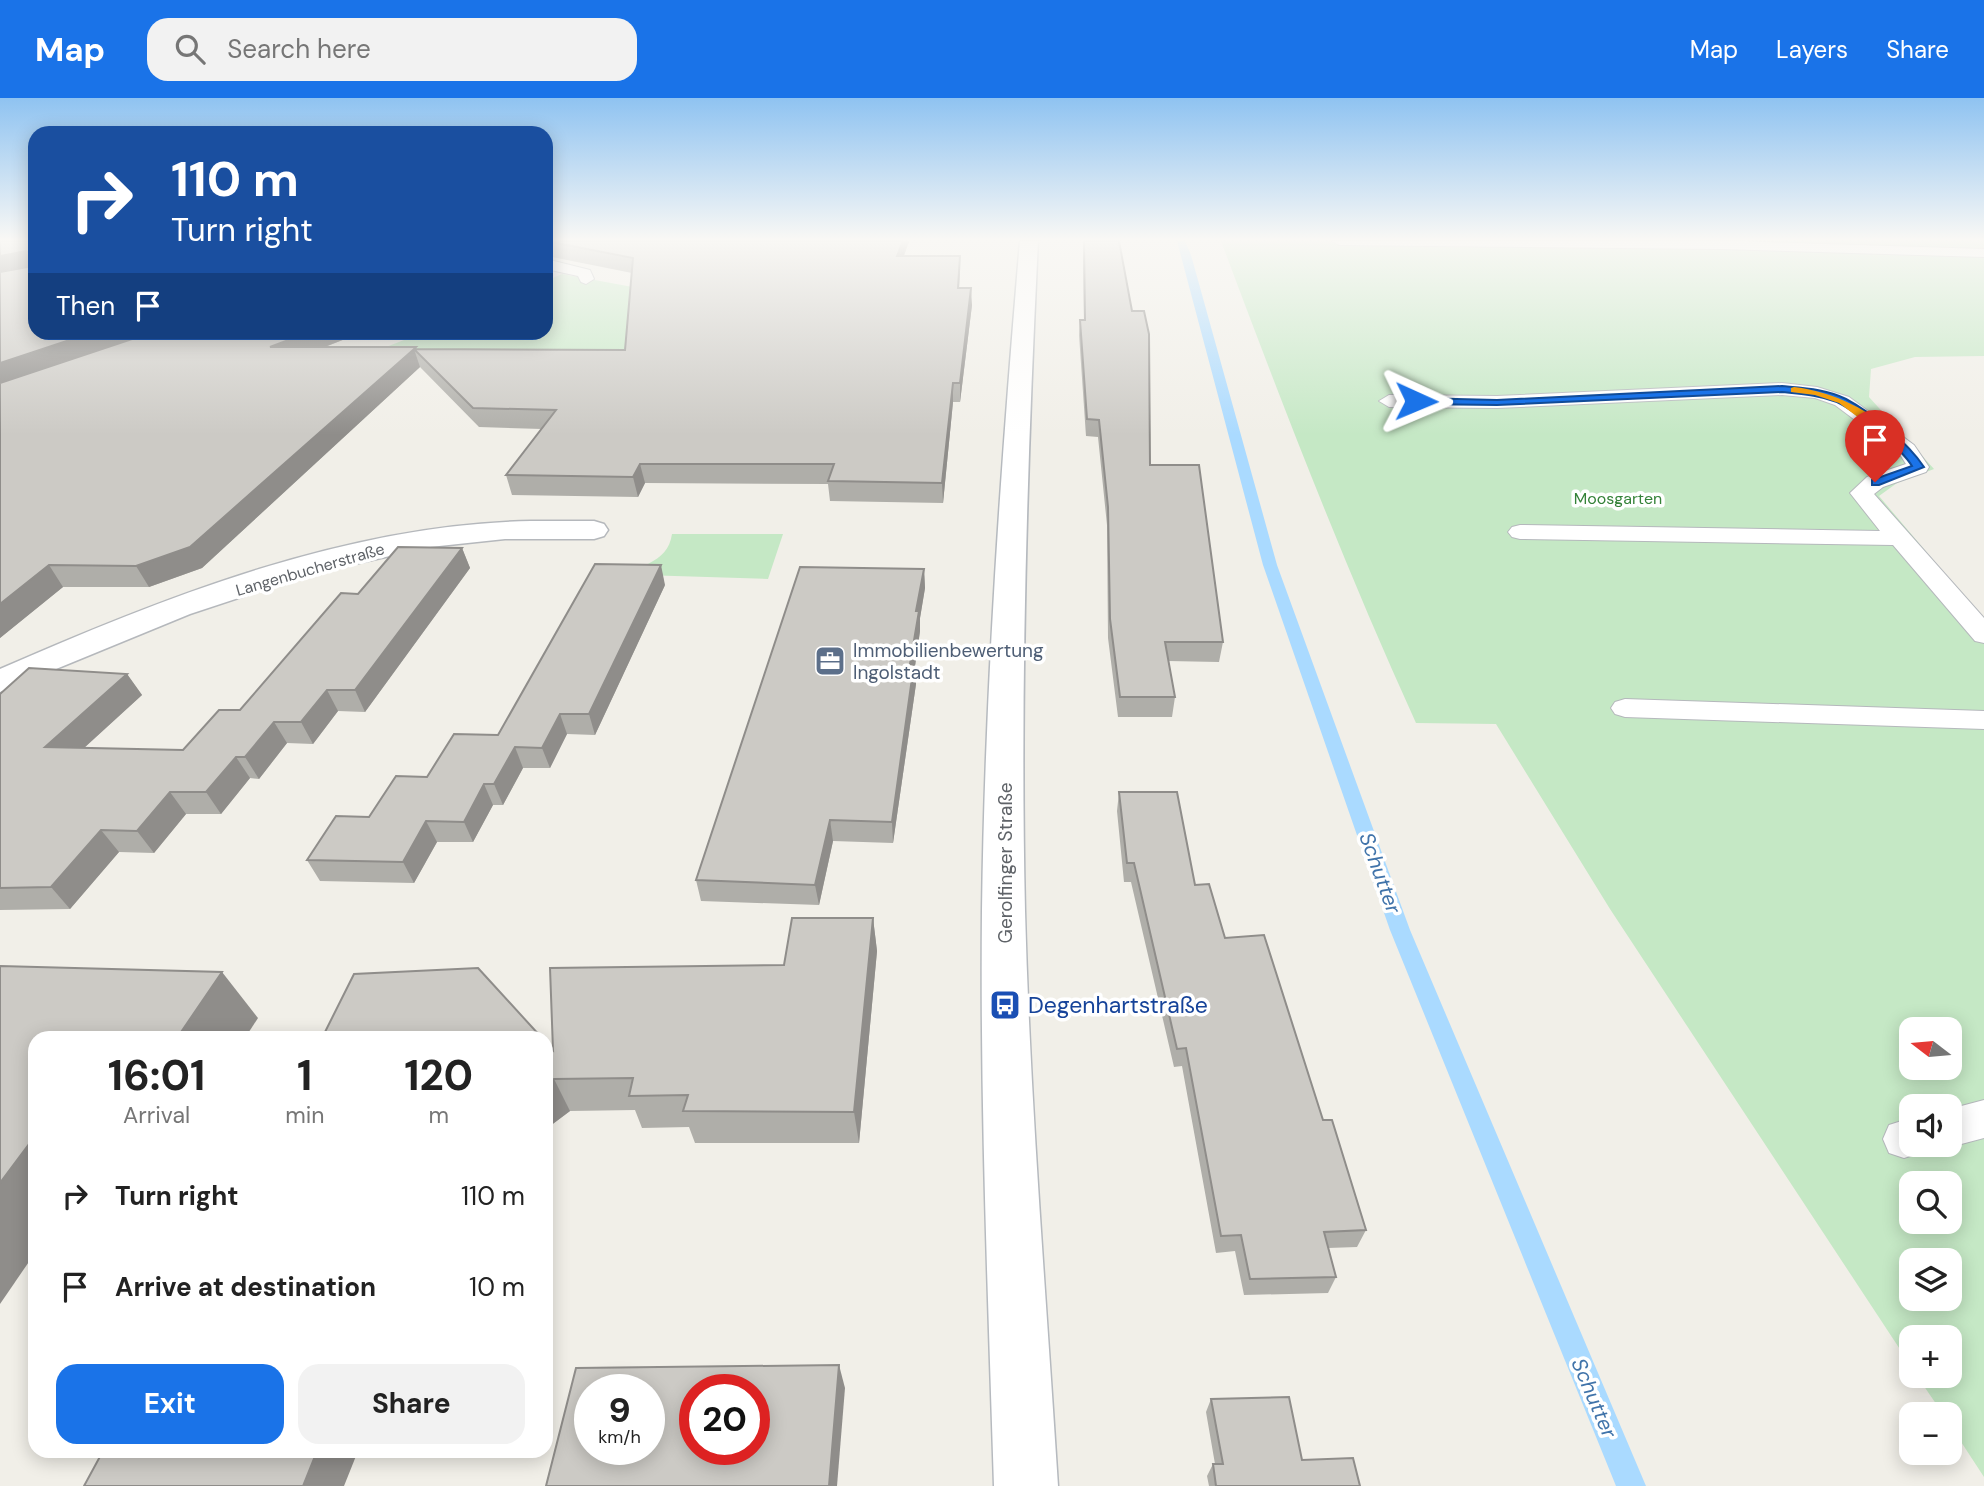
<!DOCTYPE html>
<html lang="en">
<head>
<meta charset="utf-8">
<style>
	:root { --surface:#fff; --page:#f2f2f2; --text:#222; --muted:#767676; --accent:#1a73e8 }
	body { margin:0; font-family:"DM Sans",sans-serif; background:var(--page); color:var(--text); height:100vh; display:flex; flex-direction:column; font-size:26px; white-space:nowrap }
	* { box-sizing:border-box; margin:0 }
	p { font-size:23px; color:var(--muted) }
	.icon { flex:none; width:38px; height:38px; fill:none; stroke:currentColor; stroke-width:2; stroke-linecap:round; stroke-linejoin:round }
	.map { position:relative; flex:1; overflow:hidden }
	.drawer { position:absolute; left:28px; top:933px; width:525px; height:427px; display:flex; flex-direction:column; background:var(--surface); border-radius:21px; box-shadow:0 4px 18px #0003 }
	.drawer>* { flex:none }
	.top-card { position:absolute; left:28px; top:28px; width:525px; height:214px; border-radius:21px; box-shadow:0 4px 18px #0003; background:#1a4fa0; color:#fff; overflow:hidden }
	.needle { width:46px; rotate:286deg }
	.controls { position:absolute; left:1899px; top:919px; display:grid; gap:14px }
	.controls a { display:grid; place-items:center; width:63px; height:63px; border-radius:14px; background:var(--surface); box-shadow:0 4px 18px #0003; font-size:35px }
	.speed { position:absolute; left:574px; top:1276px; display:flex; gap:14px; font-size:35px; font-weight:700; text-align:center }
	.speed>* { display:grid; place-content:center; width:91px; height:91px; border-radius:50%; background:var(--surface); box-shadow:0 4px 18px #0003; line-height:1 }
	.speed small { font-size:18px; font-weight:400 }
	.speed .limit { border:10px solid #d22; background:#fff; color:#111 }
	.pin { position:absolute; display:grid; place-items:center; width:60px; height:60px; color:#fff; margin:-72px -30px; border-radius:50% 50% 50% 0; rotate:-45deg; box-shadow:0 0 7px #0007 }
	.pin .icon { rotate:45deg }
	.me { position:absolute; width:77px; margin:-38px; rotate:91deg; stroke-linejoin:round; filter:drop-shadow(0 0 5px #0008) }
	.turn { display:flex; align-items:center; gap:24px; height:147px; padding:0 28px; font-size:32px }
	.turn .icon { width:91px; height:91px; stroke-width:2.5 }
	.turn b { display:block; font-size:49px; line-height:60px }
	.then { display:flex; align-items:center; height:66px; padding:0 28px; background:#0003; gap:14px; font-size:26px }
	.eta { display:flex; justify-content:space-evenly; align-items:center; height:119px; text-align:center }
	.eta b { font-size:42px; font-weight:700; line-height:49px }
	.cta { display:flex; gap:14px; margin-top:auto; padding:14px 28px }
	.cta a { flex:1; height:80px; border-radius:21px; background:var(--accent); color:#fff; font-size:28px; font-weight:700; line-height:80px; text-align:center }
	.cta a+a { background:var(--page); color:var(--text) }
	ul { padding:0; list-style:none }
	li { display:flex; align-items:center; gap:21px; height:91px; padding:0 28px }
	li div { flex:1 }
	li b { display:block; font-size:26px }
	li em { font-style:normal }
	header { display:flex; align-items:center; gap:42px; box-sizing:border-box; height:98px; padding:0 35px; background:var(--accent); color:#fff }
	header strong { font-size:33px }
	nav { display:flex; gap:38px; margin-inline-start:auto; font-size:24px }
	.search { width:490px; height:63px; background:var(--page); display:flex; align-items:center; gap:18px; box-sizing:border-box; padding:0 24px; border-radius:21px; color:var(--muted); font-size:26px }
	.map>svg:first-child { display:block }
	.green { fill:#c5e8c5; fill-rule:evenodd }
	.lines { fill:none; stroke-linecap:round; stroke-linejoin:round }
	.stream { fill:#aadaff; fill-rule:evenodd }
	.lane-casing { stroke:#b5b8bc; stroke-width:2 }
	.street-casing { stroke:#b5b8bc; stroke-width:3 }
	.secondary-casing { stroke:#b6babf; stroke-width:3 }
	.lane { fill:#fff; fill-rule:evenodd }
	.street { fill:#fff; fill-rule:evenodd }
	.secondary { fill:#fff; fill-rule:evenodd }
	.wall { fill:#afaea9 }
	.shaded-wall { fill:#8f8d8a }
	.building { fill:#cccac5; stroke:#8f8d8a; stroke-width:2; fill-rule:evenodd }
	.route { fill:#1a73e8; stroke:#114b97; stroke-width:2 }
	.slow { fill:#f59e0b }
	.labels { text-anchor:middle; stroke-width:7; stroke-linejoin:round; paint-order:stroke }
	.far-park-label { font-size:16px; fill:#348238; stroke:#fff }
	.far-street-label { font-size:16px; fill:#5f6368; stroke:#fff }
	.service-label { font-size:19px; fill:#4e5e75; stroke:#fff; text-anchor:start }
	.street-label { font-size:19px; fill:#5f6368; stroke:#fff }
	.water-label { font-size:21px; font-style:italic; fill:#4174aa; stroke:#fff }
	.near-transit-label { font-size:23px; fill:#164399; stroke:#fff; text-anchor:start }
</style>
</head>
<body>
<header>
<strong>Map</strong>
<div class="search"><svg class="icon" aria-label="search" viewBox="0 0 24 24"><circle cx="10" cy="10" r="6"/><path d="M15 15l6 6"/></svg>Search here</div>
<nav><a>Map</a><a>Layers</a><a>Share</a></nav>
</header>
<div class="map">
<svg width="1984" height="1388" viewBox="0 0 1984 1388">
	<rect width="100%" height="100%" fill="#f1efe8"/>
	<!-- green -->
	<g class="green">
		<path d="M 1221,143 L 1984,143 L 1984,258 L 1915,259 L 1871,271 L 1869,299 L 1934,371 L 1897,385 L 1879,398 L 1984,522 L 1984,1379 L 1950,1327 L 1950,1316 L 1943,1316 L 1917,1278 L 1950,1278 L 1950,1239 L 1911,1239 L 1911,1268 L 1610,811 L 1496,626 L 1416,625 C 1344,467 1282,306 1221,143 ZM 1911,931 L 1950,931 L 1950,970 L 1911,970 ZM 1911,1008 L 1950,1008 L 1950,1046 L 1911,1046 ZM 1911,1085 L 1950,1085 L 1950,1124 L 1911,1124 ZM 1911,1162 L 1950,1162 L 1950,1200 L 1911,1200 Z"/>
		<polygon points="562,176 687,199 651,257 381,251 422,235 546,234 546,183"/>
		<path d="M 672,436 L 783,436 L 768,481 L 610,476 C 635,471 668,466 672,436 Z"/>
	</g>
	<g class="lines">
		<!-- stream -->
		<polygon class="stream" points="1177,143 1185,143 1191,157 1277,467 1410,832 1646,1388 1616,1388 1390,832 1263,467"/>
		<!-- lane casing -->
		<g class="lane-casing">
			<g id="lane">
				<polygon points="1332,143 1731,143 1984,151 1984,159 1721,151 1339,147"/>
				<polygon points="546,161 590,172 594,181 586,186 581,184 578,178 546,171"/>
				<polygon points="1782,285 1817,289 1849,299 1914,347 1929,369 1926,374 1883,389 1874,396 1984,520 1984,545 1975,543 1893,447 1520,441 1512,439 1508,434 1512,429 1520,427 1880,433 1850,395 1867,379 1906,366 1899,355 1835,307 1815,300 1782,297 1497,310 1389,309 1379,303 1389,297 1497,298"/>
				<polygon points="1625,601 1984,613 1984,631 1625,619 1615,616 1611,610 1615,604"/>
				<polygon points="1984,1002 1984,1040 1950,1049 1943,1046 1950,1046 1950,1011"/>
				<polygon points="1911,1020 1911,1046 1929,1046 1926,1053 1904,1060 1889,1055 1883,1041 1889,1027"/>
			</g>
		</g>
		<!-- street casing -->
		<g class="street-casing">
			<path id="street" d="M 531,423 L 594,423 L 604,426 L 608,432 L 604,438 L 594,441 L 505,441 L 430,449 L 314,475 L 190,516 L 0,594 L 0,571 C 164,499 349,426 531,423 Z"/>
		</g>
		<!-- secondary casing -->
		<g class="secondary-casing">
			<path id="secondary" d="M 1020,143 L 1038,143 C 1027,366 1020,589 1025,813 C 1030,1005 1046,1196 1058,1388 L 994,1388 C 988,1196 980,1004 982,812 C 985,589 1001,366 1020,143 Z"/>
		</g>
		<!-- lane -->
		<use href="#lane" class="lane"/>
		<!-- street -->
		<use href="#street" class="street"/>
		<!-- secondary -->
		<use href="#secondary" class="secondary"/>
	</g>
	<!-- wall -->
	<g class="wall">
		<polygon points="0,143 35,143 35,234 363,234 325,249 417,251 625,252 632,175 547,158 546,160 546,143 909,143 904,158 960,174 959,190 972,207 960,304 953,304 943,405 830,403 828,386 645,385 638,399 512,397 506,377 542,331 479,329 420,269 202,470 149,489 63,489 0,540"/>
		<polygon points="1083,143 1119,143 1150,367 1223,544 1219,564 1168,563 1175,599 1172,619 1118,619 1108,540 1107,427 1098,339 1086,338 1079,237 1080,222 1084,222"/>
		<polygon points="462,450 470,470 365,614 338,613 313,646 287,645 259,681 250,680 221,716 186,716 154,755 119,754 70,811 0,812 0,596 127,576 142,597 84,650 183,652 240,612 358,496"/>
		<polygon points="924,471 925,490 920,520 920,533 915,568 916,586 893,745 833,743 819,807 701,803 696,782"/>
		<polygon points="665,487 595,637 567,636 550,670 523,670 503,707 493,707 473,744 437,744 414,785 320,783 307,762 369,719 498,637"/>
		<polygon points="1119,694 1195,787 1323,1022 1366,1132 1357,1149 1328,1150 1336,1179 1328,1195 1244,1197 1235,1153 1216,1155 1182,968 1174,969 1131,784 1124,784 1117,713"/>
		<polygon points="873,820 877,853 859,1045 695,1045 689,1029 642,1030 635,1012 570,1013 546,1031 546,944 553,952 784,867"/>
		<polygon points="1211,1301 1302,1362 1360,1388 1209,1388 1207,1378 1213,1366 1215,1366 1206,1314"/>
	</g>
	<!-- shaded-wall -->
	<g class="shaded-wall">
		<polygon points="903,143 909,143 898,174 897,158"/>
		<polygon points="26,153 35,168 0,176 0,158"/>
		<polygon points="971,190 972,207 960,304 960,285"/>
		<polygon points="94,234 156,234 0,287 0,265"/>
		<polygon points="310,234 363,234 278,267 270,249"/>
		<polygon points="414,251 420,269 202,470 149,489 136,468"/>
		<polygon points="953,285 953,304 943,405 942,385"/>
		<polygon points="640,366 645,385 638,399 633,379"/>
		<polygon points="462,450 470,470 365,614 355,592"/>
		<polygon points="49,467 63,489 0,540 0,506"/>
		<polygon points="661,467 665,487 595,637 589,616"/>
		<polygon points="924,471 925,490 920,520 920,533 915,568 916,586 893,745 892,724 916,513"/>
		<polygon points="127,576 142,597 62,670 45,649"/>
		<polygon points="327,592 338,613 313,646 301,624"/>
		<polygon points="560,616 567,636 550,670 542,650"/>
		<polygon points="274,624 287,645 259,681 245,659"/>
		<polygon points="515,649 523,670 503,707 494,686"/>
		<polygon points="236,659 250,680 221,716 206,694"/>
		<polygon points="484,686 493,707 473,744 464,724"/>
		<polygon points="170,694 186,716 154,755 137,733"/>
		<polygon points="830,722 833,743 819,807 815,787"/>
		<polygon points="426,723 437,744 414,785 403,764"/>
		<polygon points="101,732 119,754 70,811 51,789"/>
		<polygon points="873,820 877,853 859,1045 854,1014"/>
		<polygon points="222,874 258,920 245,940 177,940"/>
		<polygon points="554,981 570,1013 546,1031 546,987"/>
		<polygon points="35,1038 35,1155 0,1206 0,1085"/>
		<polygon points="839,1267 845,1290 837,1388 829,1388"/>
		<polygon points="317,1353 358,1353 344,1388 303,1388"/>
	</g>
	<!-- building -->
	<g class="building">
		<polygon points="0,143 35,143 35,234 94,234 0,265 0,174 28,169 29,155 26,153 0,158"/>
		<polygon points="546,143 903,143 897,158 960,158 958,190 971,190 960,285 953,285 942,385 828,383 834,366 640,366 633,379 506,377 556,312 473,310 414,251 190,449 136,468 49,467 0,506 0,285 153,234 310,234 270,249 416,249 414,251 625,252 633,160"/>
		<polygon points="1084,143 1119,143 1132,213 1144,213 1149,236 1150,367 1199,367 1223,544 1165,544 1175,599 1120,599 1110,521 1108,409 1099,322 1087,321 1080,222 1085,222"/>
		<polygon points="398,449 462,450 355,592 327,592 301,624 274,624 245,659 236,659 206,694 170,694 137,733 101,732 51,789 0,790 0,596 29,570 127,576 45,649 183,652 219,612 240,612 341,495 358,496"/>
		<polygon points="595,466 661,467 589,616 560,616 542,650 515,649 494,686 484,686 464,724 426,723 403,764 307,762 336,718 369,719 396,678 427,679 454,636 498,637"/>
		<polygon points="800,469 924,471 916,513 919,513 910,566 914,566 892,724 830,722 815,787 696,782"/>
		<polygon points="1119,694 1177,694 1195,787 1209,786 1225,840 1264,837 1323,1022 1332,1022 1366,1132 1324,1134 1336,1179 1250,1181 1241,1137 1221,1138 1186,950 1177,951 1134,765 1127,765"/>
		<polygon points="792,820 873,820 854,1014 683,1013 688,997 629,998 633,980 554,981 546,987 546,944 553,952 550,870 784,867"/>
		<polygon points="0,868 222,874 177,940 35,940 35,1038 0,1085"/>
		<polygon points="478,870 542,940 322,940 354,876"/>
		<path d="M 839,1267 L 829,1388 L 546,1388 L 576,1270 ZM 590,1292 L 649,1292 L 649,1351 L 590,1351 ZM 695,1292 L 754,1292 L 754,1351 L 695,1351 Z"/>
		<polygon points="1289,1299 1302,1362 1353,1360 1360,1388 1216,1388 1213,1366 1223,1366 1211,1301"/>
		<polygon points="103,1353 317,1353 303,1388 84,1388"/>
	</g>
	<!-- sky -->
	<linearGradient id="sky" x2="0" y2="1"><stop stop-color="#8fc3f1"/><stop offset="0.42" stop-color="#f9f8f5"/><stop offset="1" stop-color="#f9f8f5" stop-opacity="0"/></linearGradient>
	<rect width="1984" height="337" fill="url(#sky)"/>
	<!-- route -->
	<path class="route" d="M 1782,288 C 1803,290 1827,291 1846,301 C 1872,315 1908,345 1924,369 L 1879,387 L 1872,387 L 1872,382 L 1912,368 C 1901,350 1856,313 1837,304 C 1819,297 1801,296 1782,294 L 1497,307 L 1416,306 L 1411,303 L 1416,300 L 1497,302 Z"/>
	<!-- slow -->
	<path class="slow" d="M 1794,289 C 1835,294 1871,312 1900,342 L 1891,344 L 1839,305 L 1815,297 L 1791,294 L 1791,290 Z"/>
	<!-- icons -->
	<defs>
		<g id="office-square" transform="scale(1.575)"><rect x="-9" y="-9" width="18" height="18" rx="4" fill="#5c6f8a" stroke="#fff"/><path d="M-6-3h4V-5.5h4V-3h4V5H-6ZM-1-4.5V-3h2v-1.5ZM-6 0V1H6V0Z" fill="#fff"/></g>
		<g id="bus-square" transform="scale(1.575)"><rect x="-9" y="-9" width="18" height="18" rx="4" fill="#1a4fb4" stroke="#fff"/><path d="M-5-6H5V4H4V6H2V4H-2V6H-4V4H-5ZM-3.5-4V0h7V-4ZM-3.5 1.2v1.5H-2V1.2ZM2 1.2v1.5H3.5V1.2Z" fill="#fff"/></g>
	</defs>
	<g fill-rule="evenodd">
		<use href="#office-square" x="830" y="563"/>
		<use href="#bus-square" x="1005" y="907"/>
	</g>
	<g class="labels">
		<!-- far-park labels -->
		<g class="far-park-label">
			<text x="1618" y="406">Moosgarten</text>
		</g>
		<!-- far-street labels -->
		<g class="far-street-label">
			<text transform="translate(310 471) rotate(-16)" y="6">Langenbucherstraße</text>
		</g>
		<!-- service labels -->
		<g class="service-label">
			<text x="853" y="559">Immobilienbewertung<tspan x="853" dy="22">Ingolstadt</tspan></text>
		</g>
		<!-- street labels -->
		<g class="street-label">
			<text transform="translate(1005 765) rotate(-90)" y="7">Gerolfinger Straße</text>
		</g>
		<!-- water labels -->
		<g class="water-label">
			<text transform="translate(1380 775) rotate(70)" y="7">Schutter</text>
			<text transform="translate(1594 1300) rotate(67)" y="7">Schutter</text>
		</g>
		<!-- near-transit labels -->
		<g class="near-transit-label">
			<text x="1028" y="915">Degenhartstraße</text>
		</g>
	</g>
</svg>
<div class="controls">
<a><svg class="needle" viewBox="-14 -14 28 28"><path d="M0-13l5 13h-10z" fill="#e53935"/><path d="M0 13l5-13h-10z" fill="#767676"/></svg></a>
<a><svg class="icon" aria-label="sound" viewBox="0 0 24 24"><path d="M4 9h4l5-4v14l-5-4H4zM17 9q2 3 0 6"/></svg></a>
<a><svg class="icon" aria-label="search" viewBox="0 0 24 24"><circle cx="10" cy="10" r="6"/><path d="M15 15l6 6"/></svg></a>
<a><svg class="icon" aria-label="layers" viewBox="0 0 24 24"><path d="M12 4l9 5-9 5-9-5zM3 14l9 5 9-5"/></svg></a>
<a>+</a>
<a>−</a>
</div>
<div class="speed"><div>9<small>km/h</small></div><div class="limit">20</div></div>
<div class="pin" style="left:1875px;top:384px;background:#d93025"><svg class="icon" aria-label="arrive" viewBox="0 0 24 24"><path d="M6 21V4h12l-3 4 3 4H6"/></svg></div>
<svg class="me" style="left:1416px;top:303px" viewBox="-20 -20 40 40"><path d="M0-17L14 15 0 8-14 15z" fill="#1a73e8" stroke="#fff" stroke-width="4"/></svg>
<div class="top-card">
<div class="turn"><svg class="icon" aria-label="right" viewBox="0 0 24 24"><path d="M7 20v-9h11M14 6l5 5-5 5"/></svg><div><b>110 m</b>Turn right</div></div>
<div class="then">Then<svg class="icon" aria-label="arrive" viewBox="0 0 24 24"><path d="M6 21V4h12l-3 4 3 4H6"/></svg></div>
</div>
<section class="drawer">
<div class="eta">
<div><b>16:01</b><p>Arrival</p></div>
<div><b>1</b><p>min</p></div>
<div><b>120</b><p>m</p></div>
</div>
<ul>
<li><svg class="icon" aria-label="right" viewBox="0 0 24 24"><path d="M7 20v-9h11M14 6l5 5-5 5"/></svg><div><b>Turn right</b></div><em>110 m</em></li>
<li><svg class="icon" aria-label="arrive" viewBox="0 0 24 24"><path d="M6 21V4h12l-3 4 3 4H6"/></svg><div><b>Arrive at destination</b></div><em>10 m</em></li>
</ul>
<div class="cta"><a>Exit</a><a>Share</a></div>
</section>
</div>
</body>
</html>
